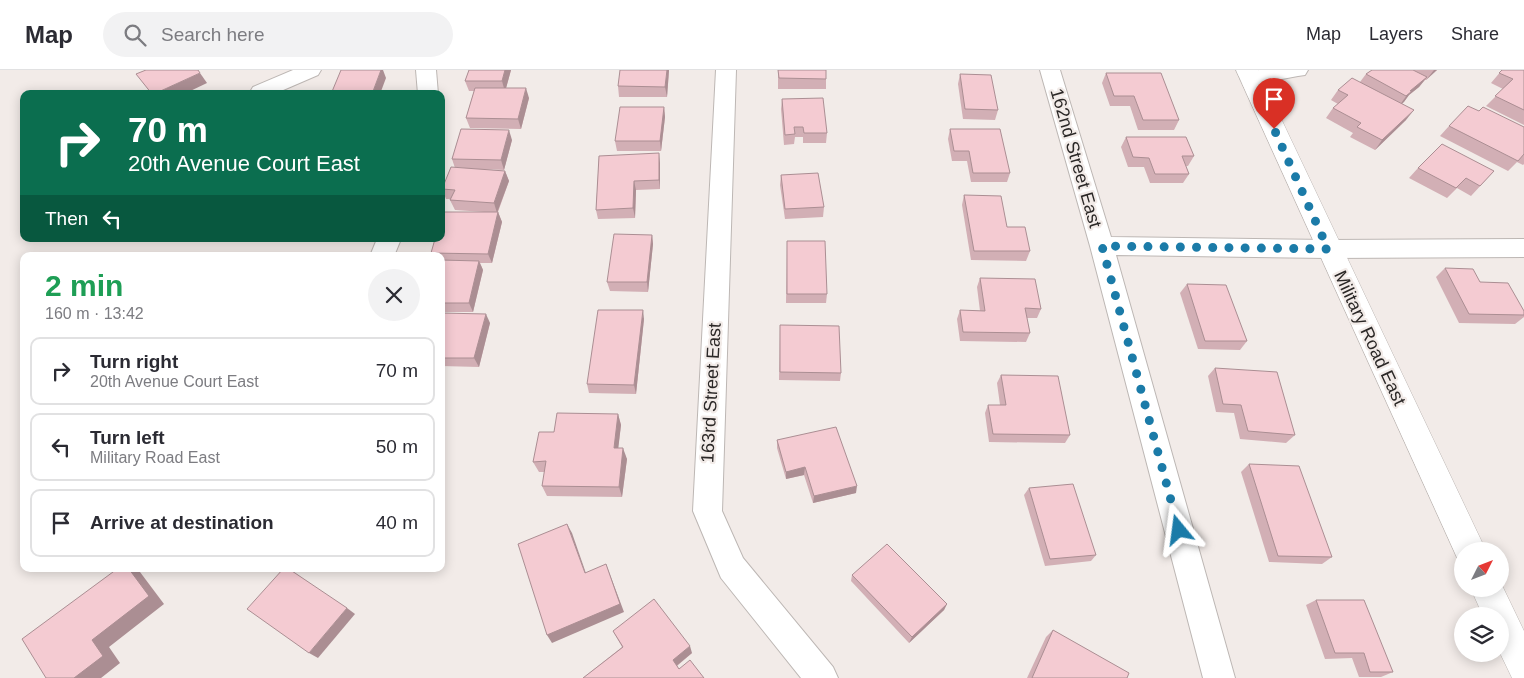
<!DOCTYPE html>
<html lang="en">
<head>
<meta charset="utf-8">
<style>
	:root { --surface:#fff; --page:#f2f2f3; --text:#2b2b33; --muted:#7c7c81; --line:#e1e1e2 }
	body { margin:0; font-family:Helvetica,sans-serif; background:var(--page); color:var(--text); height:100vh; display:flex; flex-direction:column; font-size:19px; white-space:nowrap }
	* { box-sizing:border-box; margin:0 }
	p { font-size:16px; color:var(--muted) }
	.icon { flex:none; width:28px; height:28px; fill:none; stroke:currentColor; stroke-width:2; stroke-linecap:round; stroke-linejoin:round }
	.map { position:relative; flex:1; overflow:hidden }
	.panel { position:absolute; left:20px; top:182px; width:425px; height:320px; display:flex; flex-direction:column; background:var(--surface); border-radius:10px; box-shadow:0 2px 12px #0003 }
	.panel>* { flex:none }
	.guide { position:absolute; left:20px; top:20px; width:425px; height:152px; border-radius:10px; box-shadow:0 2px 12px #0003; background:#0b6e4f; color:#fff; overflow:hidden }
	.needle { width:32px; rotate:48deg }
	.fabs { position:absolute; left:1454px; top:472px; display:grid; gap:10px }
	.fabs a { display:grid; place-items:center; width:55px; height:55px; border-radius:50%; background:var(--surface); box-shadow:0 2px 12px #0003; font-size:25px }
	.pin { position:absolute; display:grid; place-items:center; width:42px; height:42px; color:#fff; margin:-51px -21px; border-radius:50% 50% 50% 0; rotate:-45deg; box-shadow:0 0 5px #0007 }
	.pin .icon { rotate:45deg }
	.me { position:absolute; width:55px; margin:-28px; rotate:344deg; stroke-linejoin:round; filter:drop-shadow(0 0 4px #0008) }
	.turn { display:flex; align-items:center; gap:18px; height:105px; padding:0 25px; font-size:22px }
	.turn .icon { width:65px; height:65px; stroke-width:2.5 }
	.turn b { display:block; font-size:35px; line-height:42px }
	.then { display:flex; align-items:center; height:48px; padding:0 25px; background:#0003; gap:10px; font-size:19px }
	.round { display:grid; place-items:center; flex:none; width:52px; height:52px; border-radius:26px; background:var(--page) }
	.summary { display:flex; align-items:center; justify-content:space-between; height:85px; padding:0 25px }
	h1 { font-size:30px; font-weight:600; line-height:38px; color:#1e9e55 }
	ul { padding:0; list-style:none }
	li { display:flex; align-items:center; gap:15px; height:68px; margin:0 10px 8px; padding:0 15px; border:2px solid var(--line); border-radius:10px }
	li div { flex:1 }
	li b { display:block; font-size:19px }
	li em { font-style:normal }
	header { display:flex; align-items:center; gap:30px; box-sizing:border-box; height:70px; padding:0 25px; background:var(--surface); border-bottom:1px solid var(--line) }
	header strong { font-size:24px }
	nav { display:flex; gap:28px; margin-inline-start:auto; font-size:18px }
	.search { width:350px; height:45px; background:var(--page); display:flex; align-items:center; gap:12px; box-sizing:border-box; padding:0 18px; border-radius:28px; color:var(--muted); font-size:19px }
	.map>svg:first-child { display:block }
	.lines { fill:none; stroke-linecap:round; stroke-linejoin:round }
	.minor-casing { stroke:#bdb7b4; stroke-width:2 }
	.tertiary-casing { stroke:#bdb7b4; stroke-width:1 }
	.minor { fill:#fff; fill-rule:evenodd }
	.tertiary { fill:#fff; fill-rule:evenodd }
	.wall { fill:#d2afb5 }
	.shaded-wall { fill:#ab8e93 }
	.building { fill:#f4cbd2; stroke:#ab8e93 }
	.route { stroke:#1b7ba8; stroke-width:9; stroke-dasharray:0 16.2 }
	.labels { text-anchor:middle; stroke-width:4.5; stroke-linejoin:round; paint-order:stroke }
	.street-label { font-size:18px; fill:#2b2827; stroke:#f2ebe8 }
</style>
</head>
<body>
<header>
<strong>Map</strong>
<div class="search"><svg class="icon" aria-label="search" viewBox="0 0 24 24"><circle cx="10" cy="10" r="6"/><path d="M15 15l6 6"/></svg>Search here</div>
<nav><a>Map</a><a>Layers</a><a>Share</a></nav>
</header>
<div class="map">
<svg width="1524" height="608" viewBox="0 0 1524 608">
	<rect width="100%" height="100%" fill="#f2ebe8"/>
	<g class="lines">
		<!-- minor casing -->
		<g class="minor-casing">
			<g id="minor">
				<polygon points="293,0 321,0 318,5 274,24 250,22 253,17"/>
				<polygon points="416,0 436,0 438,24 418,24"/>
				<polygon points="716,0 736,0 722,441 743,488 833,597 838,608 801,608 721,508 693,441"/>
				<polygon points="1040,0 1060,0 1111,167 1328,170 1524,169 1524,187 1328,188 1116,185 1235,608 1203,608 1090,176"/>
				<polygon points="1259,0 1308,0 1305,5 1298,6 1250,15 1243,13 1240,8 1243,3"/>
				<polygon points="377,169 401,169 394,186 370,186"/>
			</g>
		</g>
		<!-- tertiary casing -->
		<g class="tertiary-casing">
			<g id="tertiary">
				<polygon points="1236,0 1258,0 1481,470 1486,481 1462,481 1462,493 1459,492"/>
				<polygon points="1500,511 1524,561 1524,608 1512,608 1500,583 1500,546 1483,546 1471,519 1500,519"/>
			</g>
		</g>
		<!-- minor -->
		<use href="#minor" class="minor"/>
		<!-- tertiary -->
		<use href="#tertiary" class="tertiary"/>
	</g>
	<!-- wall -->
	<g class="wall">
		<polygon points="469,0 511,0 506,18 529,28 521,59 470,58 466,48 474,21 469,21 465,11"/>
		<polygon points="669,0 667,27 619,27 618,16"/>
		<polygon points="778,0 826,9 826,19 778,19"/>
		<polygon points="1372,0 1437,0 1426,10 1425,10 1419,17 1409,25 1402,34 1406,50 1375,80 1350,67 1353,63 1326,48 1333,38 1338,34 1331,30 1338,20 1360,12 1366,4"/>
		<polygon points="1502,0 1524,0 1524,55 1486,36 1503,19 1491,13"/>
		<polygon points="1106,3 1179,50 1174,60 1138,60 1130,36 1110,36 1102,13"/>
		<polygon points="960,4 998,40 995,50 963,49 958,14"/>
		<polygon points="782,29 827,63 826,73 803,73 803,67 795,67 794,74 784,75 781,39"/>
		<polygon points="664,37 665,47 661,81 617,81 615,71"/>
		<polygon points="1479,41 1524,57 1524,94 1523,95 1517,92 1508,101 1440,66 1449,56"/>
		<polygon points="950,59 1010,103 1007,112 971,112 967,91 952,91 948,69"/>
		<polygon points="1126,67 1194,86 1188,96 1186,96 1189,104 1183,113 1150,113 1144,97 1128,97 1121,77"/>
		<polygon points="512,70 504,100 482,99 505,101 509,111 498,142 502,152 492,193 480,193 483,200 473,242 441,242 441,186 433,186 431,183 484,142 455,140 450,130 451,129 446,129 442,119 455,98 452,89"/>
		<polygon points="599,86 660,93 660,119 636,120 635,148 598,149 596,140"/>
		<polygon points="1418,98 1494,101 1471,126 1457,118 1447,128 1409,108"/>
		<polygon points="781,105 824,137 823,147 785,149 780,115"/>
		<polygon points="964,125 1007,157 1030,181 1026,191 971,190 962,135"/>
		<polygon points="652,165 653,174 648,222 610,221 607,212"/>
		<polygon points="787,171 827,224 826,233 786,233"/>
		<polygon points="1445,198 1480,212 1524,241 1524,247 1515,254 1459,253 1436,207"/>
		<polygon points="980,208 1041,239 1037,248 1027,248 1030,263 1026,272 960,271 957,249 960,240 980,241 977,217"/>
		<polygon points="1187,214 1247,271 1240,280 1198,279 1180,223"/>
		<polygon points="441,243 490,253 479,297 441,296"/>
		<polygon points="644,249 636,324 589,323 587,314"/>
		<polygon points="780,255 841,303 840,311 779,310"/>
		<polygon points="1215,298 1295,365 1286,373 1240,369 1234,343 1216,342 1208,306"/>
		<polygon points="1001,305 1070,365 1065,373 989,372 985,343 988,335 1000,335 997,313"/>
		<polygon points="618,344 621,355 618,378 627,389 622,427 547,426 542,416 545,402 539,402 533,392 554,362"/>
		<polygon points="777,370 856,423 813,433 804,405 786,409 777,378"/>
		<polygon points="1249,394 1332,487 1322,494 1269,492 1241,402"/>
		<polygon points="1029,418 1096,485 1091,491 1045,496 1024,425"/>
		<polygon points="852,505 947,534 944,540 909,573 851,511"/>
		<polygon points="1316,530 1393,602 1381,607 1359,607 1352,588 1325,589 1306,535"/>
		<polygon points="1053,560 1127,608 1027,608 1046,567"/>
		<polygon points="613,561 692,583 677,596 679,599 583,608 622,577"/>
	</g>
	<!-- shaded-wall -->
	<g class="shaded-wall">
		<polygon points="381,0 383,0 386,8 380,24 372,24"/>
		<polygon points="505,0 511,0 505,22 502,11"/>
		<polygon points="667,0 669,0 667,27 665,17"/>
		<polygon points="1434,0 1437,0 1426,10"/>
		<polygon points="200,3 207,13 184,24 154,24"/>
		<polygon points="1427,7 1419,17 1409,25 1404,32 1399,36 1410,21"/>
		<polygon points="526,18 529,28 521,59 518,49"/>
		<polygon points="664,37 665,47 661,81 660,71"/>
		<polygon points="1414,40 1406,50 1375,80 1382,70"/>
		<polygon points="509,60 512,70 504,100 501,90"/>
		<polygon points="659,83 660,93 660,119 659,110"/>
		<polygon points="505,101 509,111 497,143 494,133"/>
		<polygon points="634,111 636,120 635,148 633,138"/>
		<polygon points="498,142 502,152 492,193 488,184"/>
		<polygon points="652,165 653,174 648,222 647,212"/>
		<polygon points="479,191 483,200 473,242 469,233"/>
		<polygon points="643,240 644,249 636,324 634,315"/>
		<polygon points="486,244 490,253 479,297 474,288"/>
		<polygon points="618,344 621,355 617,389 614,378"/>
		<polygon points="623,378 627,389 622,427 619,417"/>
		<polygon points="805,397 804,405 786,409 786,402"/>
		<polygon points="857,416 856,423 813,433 814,426"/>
		<polygon points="567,454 572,463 589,512 585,503"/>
		<polygon points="606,494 624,542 552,573 547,565"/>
		<polygon points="129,499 135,499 140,502 164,534 109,577 120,593 101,608 74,608 92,570"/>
		<polygon points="947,534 944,540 909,573 912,567"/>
		<polygon points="347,538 355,544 318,588 309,583"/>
		<polygon points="690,576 692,583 675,597 673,590"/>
	</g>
	<!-- building -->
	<g class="building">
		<polygon points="146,0 198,0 200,3 154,24 152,24 136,4"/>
		<polygon points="341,0 381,0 372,24 331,24"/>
		<polygon points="469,0 505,0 502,11 465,11"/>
		<polygon points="620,0 667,0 665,17 618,16"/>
		<polygon points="778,0 826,0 826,9 779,8"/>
		<polygon points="1372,0 1413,0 1427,7 1410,21 1412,21 1406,26 1366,4"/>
		<polygon points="1502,0 1524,0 1524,40 1495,26 1513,9 1499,3"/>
		<polygon points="1106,3 1161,3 1179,50 1143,50 1134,26 1114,26"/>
		<polygon points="960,4 991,5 998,40 965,39"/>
		<polygon points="1352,8 1414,40 1382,70 1357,57 1361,53 1333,38 1348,25 1338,20"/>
		<polygon points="475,18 526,18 518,49 466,48"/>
		<polygon points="823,28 827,63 804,63 803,57 794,57 795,64 785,65 782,29"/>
		<polygon points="1468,36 1479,41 1483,37 1524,57 1524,84 1518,91 1449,56"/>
		<polygon points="620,37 664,37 660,71 615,71"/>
		<polygon points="461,59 509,60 501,90 452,89"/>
		<polygon points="950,59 1000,59 1010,103 973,103 969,81 954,81"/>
		<polygon points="1126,67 1186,67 1194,86 1182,86 1189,104 1155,104 1149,88 1133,87"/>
		<polygon points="1442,74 1494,101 1480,116 1466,108 1456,118 1418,98"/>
		<polygon points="659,83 659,110 634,111 633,138 596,140 599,86"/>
		<polygon points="451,97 505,101 494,133 450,130 455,120 442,119"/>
		<polygon points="818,103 824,137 785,139 781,105"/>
		<polygon points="964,125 1001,126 1007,157 1025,157 1030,181 974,181"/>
		<polygon points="443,142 498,142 488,184 431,183 435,169 441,169 441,148"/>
		<polygon points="614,164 652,165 647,212 607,212"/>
		<polygon points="787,171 825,171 827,224 787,224"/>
		<polygon points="441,190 479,191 469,233 441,233"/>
		<polygon points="1445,198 1473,199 1480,212 1508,213 1524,241 1524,245 1469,244"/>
		<polygon points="980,208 1035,209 1041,239 1025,238 1030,263 963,262 960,240 985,241"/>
		<polygon points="1187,214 1226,215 1247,271 1205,271"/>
		<polygon points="598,240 643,240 634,315 587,314"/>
		<polygon points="441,243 486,244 474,288 441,288"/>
		<polygon points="780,255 839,256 841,303 780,302"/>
		<polygon points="1215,298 1277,302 1295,365 1248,361 1241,335 1223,334"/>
		<polygon points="1001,305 1058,306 1070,365 993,364 988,335 1006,335"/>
		<polygon points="557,343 618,344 614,378 623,378 619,417 542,416 546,391 533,392 539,362 554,362"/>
		<polygon points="836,357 857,416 814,426 805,397 786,402 777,370"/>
		<polygon points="1249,394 1299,396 1332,487 1278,486"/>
		<polygon points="1073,414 1096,485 1050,489 1029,418"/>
		<polygon points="567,454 585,503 606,494 620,534 547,565 518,474"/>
		<polygon points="887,474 947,534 912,567 852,505"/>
		<polygon points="117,499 129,499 149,526 92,570 103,586 74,608 46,608 22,569"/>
		<polygon points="283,499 289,499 347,538 309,583 247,539"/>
		<polygon points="654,529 690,576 673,590 679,599 690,590 704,608 583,608 623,577 613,561"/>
		<polygon points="1316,530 1364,530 1393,602 1370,602 1364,583 1335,583"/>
		<polygon points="1053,560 1129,603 1127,608 1032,608"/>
	</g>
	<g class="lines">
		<!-- route -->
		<polyline class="route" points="1179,460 1102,176 1328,179 1274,59"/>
	</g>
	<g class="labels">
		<!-- street labels -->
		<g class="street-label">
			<text transform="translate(1076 88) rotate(74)" y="6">162nd Street East</text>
			<text transform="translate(1370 268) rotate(65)" y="6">Military Road East</text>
			<text transform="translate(711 323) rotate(-87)" y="6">163rd Street East</text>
		</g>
	</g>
</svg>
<div class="fabs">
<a><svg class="needle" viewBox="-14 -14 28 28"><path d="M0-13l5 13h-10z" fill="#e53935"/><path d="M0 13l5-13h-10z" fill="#7c7c81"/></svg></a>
<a><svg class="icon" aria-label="layers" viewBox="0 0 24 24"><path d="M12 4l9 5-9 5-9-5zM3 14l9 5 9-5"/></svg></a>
</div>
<div class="pin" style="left:1274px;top:59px;background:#d93025"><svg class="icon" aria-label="arrive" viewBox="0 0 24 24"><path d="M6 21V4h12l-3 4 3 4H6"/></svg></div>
<svg class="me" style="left:1179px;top:460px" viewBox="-20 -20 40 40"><path d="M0-17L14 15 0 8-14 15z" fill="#1b7ba8" stroke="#fff" stroke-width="4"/></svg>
<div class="guide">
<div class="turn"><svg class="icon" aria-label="right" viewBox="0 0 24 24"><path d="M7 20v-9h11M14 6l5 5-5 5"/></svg><div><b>70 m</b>20th Avenue Court East</div></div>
<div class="then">Then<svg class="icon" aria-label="left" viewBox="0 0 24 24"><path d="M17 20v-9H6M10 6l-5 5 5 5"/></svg></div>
</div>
<section class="panel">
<div class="summary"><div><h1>2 min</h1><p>160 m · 13:42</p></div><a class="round"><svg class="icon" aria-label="close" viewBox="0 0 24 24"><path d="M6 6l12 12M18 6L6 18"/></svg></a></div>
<ul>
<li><svg class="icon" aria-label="right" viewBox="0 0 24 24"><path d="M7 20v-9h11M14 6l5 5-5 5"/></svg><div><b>Turn right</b><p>20th Avenue Court East</p></div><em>70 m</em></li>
<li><svg class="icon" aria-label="left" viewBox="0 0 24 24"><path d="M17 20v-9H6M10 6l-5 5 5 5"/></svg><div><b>Turn left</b><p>Military Road East</p></div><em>50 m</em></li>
<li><svg class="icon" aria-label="arrive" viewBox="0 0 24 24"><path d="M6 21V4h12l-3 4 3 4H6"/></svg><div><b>Arrive at destination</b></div><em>40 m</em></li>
</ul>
</section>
</div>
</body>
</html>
